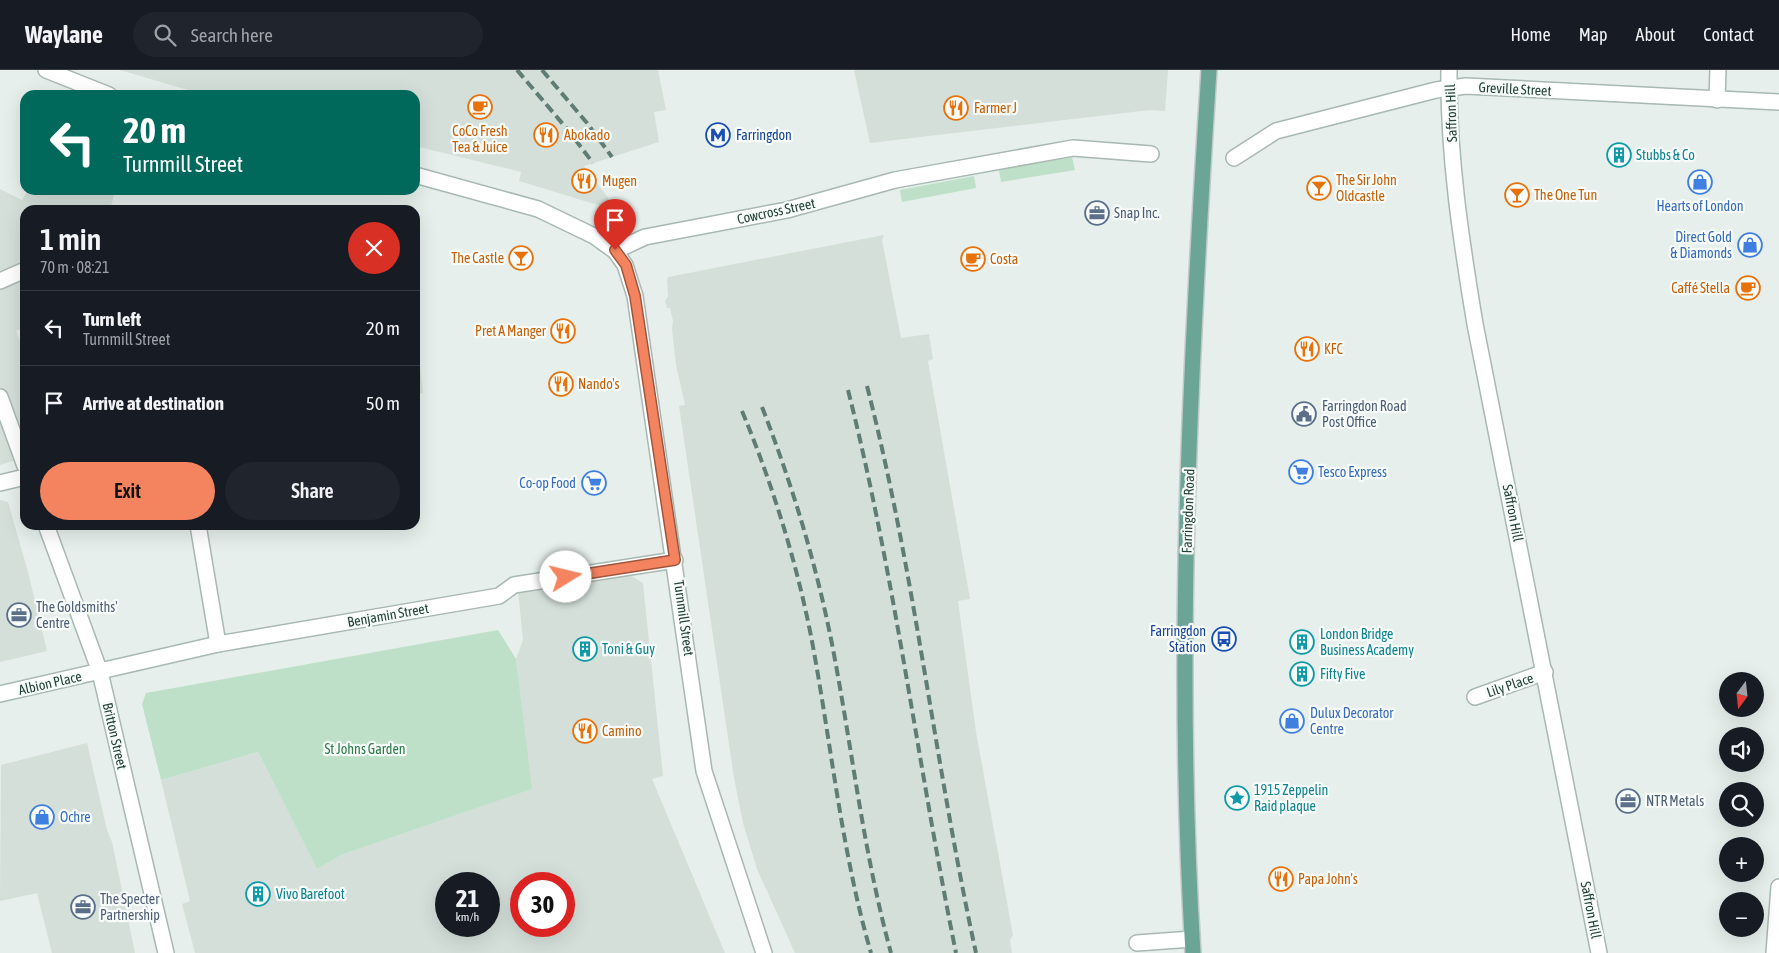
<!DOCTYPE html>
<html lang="en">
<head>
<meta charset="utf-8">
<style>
	:root { --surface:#171b24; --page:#20242c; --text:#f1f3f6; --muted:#9ea1a6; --line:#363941; --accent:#f4845f }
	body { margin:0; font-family:"Asap Condensed",sans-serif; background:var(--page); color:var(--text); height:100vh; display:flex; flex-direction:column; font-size:19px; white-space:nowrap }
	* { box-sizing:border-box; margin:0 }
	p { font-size:16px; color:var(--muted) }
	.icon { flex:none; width:28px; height:28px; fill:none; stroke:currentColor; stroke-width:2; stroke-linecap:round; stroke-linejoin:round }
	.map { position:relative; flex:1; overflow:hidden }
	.drawer { position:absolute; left:20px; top:135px; width:400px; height:325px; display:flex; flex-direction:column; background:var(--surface); border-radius:15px; box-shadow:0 5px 20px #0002 }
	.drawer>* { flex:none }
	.banner { position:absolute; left:20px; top:20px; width:400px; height:105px; border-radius:15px; box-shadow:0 5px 20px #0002; background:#00695c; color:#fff; overflow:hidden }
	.needle { width:32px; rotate:195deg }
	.controls { position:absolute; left:1719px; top:602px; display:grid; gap:10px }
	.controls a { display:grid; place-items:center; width:45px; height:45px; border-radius:50%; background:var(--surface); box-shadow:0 5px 20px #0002; font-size:25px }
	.speed { position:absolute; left:435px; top:802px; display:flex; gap:10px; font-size:25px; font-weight:700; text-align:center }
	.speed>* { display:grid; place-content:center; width:65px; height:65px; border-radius:50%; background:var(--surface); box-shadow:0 5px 20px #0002; line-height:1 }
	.speed small { font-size:12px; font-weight:400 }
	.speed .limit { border:8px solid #d22; background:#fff; color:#111 }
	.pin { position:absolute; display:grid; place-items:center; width:42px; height:42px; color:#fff; margin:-51px -21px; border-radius:50% 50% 50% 0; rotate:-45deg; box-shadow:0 0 5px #0007 }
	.pin .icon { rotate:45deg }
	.me { position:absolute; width:55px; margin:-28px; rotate:81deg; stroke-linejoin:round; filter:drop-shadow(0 0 4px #0008) }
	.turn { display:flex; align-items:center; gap:18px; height:105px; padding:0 20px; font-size:22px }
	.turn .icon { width:65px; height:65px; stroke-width:2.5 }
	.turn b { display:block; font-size:35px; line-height:42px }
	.round { display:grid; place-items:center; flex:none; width:52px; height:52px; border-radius:26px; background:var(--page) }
	.head { display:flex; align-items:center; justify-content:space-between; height:85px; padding:0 20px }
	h1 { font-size:30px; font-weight:600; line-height:38px }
	.button { display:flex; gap:10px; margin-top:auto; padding:10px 20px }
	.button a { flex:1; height:58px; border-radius:30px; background:var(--accent); color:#111; font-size:20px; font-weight:600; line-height:58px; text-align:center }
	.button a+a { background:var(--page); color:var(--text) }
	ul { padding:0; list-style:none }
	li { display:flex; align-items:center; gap:15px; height:75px; padding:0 20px; border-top:1px solid var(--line) }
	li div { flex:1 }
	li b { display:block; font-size:19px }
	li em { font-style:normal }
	header { display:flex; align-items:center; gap:30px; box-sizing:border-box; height:70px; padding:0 25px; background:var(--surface); border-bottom:1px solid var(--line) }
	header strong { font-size:24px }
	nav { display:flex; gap:28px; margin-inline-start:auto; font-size:18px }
	.search { width:350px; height:45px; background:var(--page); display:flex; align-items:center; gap:12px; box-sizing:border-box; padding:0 18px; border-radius:28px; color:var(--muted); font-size:19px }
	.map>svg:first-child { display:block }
	.built { fill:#d4dfda; fill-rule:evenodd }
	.green { fill:#bfe0c8 }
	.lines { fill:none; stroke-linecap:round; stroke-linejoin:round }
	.lane-casing { stroke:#a8b8b2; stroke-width:18 }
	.street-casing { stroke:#a8b8b2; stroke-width:18 }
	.primary-casing { stroke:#c2cac8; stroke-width:18 }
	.lane { stroke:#fff; stroke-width:15 }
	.street { stroke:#fff; stroke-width:15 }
	.primary { stroke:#6aa596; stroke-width:15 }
	.rail { stroke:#5f7d75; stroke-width:4; stroke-dasharray:10 5; stroke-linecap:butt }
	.route-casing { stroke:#9f563e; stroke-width:12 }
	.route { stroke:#f4845f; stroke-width:9 }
	.labels { text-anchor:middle; stroke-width:4.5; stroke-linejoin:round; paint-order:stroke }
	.street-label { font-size:14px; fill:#24423a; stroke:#f7fbf9 }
	.food-label { font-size:14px; fill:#c56008; stroke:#f7fbf9; text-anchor:start }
	.transit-label { font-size:14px; fill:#164399; stroke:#f7fbf9; text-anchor:start }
	.culture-label { font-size:14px; fill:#0d838f; stroke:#f7fbf9; text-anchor:start }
	.shop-label { font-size:14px; fill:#366cbe; stroke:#f7fbf9; text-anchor:start }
	.service-label { font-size:14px; fill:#4e5e75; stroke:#f7fbf9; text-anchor:start }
	.park-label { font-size:14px; fill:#2d7a4b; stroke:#f7fbf9 }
</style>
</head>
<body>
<header>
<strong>Waylane</strong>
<div class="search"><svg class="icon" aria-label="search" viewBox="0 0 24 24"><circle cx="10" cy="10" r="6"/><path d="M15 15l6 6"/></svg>Search here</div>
<nav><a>Home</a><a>Map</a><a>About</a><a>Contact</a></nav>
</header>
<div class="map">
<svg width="1779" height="883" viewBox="0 0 1779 883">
	<rect width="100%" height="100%" fill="#e6efeb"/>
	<!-- built -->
	<g class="built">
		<polygon points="120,0 658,0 666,40 654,42 659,72 584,96 612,133 611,139 519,111 521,102 415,76 415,25 205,25"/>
		<polygon points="854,0 1168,0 1165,41 1150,40 870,73"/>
		<polygon points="0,119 22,130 28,120 101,120 114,125 110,140 25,140 25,257 16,261 25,284 25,387 0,395"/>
		<polygon points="884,165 882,170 901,268 929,264 933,289 928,291 970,529 958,531 976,662 1013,865 1010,870 1012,883 795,883 757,799 743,753 734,708 679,336 685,335 676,295 672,259 673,251 670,238 667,238 665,231 668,226 667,210 668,207"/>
		<polygon points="415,270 418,277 423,323 415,324"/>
		<polygon points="0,430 8,432 28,502 47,581 0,592"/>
		<path d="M 630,505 L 643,513 L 663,706 L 652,709 L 725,883 L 195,883 L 182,834 L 190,831 L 161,710 L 258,682 L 317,799 L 341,785 L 531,719 L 516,589 L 523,570 L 518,520 ZM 446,814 L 489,814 L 489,856 L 446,856 ZM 521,814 L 564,814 L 564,856 L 521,856 Z"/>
		<polygon points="87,673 107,760 112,772 135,883 52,883 37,823 0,831 1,695"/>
	</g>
	<!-- green -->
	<g class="green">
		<polygon points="1072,87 1075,100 1001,112 999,100"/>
		<polygon points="974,106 976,118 902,132 900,120"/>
		<polygon points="498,560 516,589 532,719 341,785 317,799 258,682 161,710 142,634 146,623"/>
	</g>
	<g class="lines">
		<!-- lane casing -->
		<g class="lane-casing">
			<g id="lane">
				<polyline points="198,455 218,574"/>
				<polyline points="1137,873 1192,869"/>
			</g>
		</g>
		<!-- street casing -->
		<g class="street-casing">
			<g id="street">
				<polyline points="46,0 109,25"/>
				<path d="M 1449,0 C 1448,85 1461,170 1475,254 L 1599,883"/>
				<polyline points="1717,30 1718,0"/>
				<polyline points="1234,88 1276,61 1436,20 1466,16 1779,32"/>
				<polyline points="415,105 538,139 594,166 615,181 625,195 635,226 704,701 764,883"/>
				<polyline points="615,181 645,167 787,140 895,110 1073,78 1151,84"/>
				<polyline points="0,211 25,200"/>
				<polyline points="0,327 25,396"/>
				<polyline points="0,413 25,407"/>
				<polyline points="46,455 100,602 166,883"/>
				<polyline points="0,624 218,574 499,526 514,515 675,490"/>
				<polyline points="1475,627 1545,602"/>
				<polyline points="1774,883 1779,817"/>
			</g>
		</g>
		<!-- primary casing -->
		<g class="primary-casing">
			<path id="primary" d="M 1193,883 C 1175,590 1190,293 1209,0"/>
		</g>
		<!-- lane -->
		<use href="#lane" class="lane"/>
		<!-- street -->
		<use href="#street" class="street"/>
		<!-- primary -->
		<use href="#primary" class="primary"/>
		<!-- rail -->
		<g class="rail">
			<polyline points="517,0 568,60 593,93"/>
			<polyline points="542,0 587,53 612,87"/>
			<path d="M 867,316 C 915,503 935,695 976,883"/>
			<path d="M 848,320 C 895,506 918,696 956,883"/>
			<path d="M 762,337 C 792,414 816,493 832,574 C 852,677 863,781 891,883"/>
			<path d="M 742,341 C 772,413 796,490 811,566 C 831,671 841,780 871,883"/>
		</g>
	</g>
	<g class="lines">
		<!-- route casing -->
		<g class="route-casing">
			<polyline id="route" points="566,507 675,490 635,226 626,195 615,180"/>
		</g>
		<!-- route -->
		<use href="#route" class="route"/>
	</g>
	<!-- icons -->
	<defs>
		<g id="cafe-ring" transform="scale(1.25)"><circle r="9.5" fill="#f7fbf9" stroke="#e8710a" stroke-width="1.5"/><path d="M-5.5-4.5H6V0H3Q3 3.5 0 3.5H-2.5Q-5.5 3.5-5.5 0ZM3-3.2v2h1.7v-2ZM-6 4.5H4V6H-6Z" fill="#e8710a"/></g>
		<g id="restaurant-ring" transform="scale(1.25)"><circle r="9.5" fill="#f7fbf9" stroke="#e8710a" stroke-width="1.5"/><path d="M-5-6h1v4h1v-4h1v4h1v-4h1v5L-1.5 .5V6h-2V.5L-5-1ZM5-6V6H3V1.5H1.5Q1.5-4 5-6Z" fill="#e8710a"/></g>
		<g id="metro-ring" transform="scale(1.25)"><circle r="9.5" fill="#f7fbf9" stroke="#1a4fb4" stroke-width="1.5"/><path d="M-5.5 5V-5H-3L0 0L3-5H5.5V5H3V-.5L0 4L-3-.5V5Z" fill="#1a4fb4"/></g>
		<g id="building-ring" transform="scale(1.25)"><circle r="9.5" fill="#f7fbf9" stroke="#0f9aa8" stroke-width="1.5"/><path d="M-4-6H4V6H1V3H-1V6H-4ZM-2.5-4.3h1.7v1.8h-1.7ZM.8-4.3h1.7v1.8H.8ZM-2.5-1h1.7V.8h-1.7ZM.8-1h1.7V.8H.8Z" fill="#0f9aa8"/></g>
		<g id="shop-ring" transform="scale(1.25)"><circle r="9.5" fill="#f7fbf9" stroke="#3f7fe0" stroke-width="1.5"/><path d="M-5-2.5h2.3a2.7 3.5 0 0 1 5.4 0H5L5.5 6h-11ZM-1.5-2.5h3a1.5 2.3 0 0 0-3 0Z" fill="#3f7fe0"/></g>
		<g id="bar-ring" transform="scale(1.25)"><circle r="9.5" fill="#f7fbf9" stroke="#e8710a" stroke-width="1.5"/><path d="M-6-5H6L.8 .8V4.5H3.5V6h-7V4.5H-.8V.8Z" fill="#e8710a"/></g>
		<g id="office-ring" transform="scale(1.25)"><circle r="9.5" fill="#f7fbf9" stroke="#5c6f8a" stroke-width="1.5"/><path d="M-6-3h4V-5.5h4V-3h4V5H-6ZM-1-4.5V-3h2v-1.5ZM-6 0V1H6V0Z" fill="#5c6f8a"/></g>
		<g id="civic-ring" transform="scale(1.25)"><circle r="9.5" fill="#f7fbf9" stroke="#5c6f8a" stroke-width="1.5"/><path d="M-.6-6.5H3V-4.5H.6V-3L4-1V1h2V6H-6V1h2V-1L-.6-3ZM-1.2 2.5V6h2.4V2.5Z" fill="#5c6f8a"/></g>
		<g id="supermarket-ring" transform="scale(1.25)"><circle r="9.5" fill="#f7fbf9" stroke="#3f7fe0" stroke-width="1.5"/><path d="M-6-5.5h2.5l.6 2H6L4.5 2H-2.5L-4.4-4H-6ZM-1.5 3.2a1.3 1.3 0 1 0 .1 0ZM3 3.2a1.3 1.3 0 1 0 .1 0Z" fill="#3f7fe0"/></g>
		<g id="bus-ring" transform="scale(1.25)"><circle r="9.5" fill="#f7fbf9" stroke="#1a4fb4" stroke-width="1.5"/><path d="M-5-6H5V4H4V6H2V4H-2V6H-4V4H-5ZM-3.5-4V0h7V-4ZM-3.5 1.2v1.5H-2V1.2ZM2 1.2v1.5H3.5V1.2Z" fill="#1a4fb4"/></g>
		<g id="sight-ring" transform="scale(1.25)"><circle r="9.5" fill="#f7fbf9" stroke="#0f9aa8" stroke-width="1.5"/><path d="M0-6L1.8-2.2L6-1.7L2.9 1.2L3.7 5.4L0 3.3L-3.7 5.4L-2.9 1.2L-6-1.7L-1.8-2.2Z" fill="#0f9aa8"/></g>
	</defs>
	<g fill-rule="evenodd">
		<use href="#cafe-ring" x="480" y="37"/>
		<use href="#restaurant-ring" x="956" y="38"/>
		<use href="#restaurant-ring" x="546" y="65"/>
		<use href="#metro-ring" x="718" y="65"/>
		<use href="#building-ring" x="1619" y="85"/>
		<use href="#restaurant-ring" x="584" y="111"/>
		<use href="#shop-ring" x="1700" y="112"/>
		<use href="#bar-ring" x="1319" y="118"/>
		<use href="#bar-ring" x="1517" y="125"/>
		<use href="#office-ring" x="1097" y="143"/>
		<use href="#shop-ring" x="1750" y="175"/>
		<use href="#bar-ring" x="521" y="188"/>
		<use href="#cafe-ring" x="973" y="189"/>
		<use href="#cafe-ring" x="1748" y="218"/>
		<use href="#restaurant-ring" x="563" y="261"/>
		<use href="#restaurant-ring" x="1307" y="279"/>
		<use href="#restaurant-ring" x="561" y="314"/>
		<use href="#civic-ring" x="1304" y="344"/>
		<use href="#supermarket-ring" x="1301" y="402"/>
		<use href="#supermarket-ring" x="594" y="413"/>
		<use href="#office-ring" x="19" y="545"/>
		<use href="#bus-ring" x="1224" y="569"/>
		<use href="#building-ring" x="1302" y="572"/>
		<use href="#building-ring" x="585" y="579"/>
		<use href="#building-ring" x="1302" y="604"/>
		<use href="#shop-ring" x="1292" y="651"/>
		<use href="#restaurant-ring" x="585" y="661"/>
		<use href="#sight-ring" x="1237" y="728"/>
		<use href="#office-ring" x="1628" y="731"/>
		<use href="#shop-ring" x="42" y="747"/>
		<use href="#restaurant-ring" x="1281" y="809"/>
		<use href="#building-ring" x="258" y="824"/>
		<use href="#office-ring" x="83" y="837"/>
	</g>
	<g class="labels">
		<!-- street labels -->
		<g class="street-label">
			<text transform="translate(1515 19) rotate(3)" y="5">Greville Street</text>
			<text transform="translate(1451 43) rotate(-92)" y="5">Saffron Hill</text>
			<text transform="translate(776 141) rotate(-12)" y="5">Cowcross Street</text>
			<text transform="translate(1188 441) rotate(-88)" y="5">Farringdon Road</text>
			<text transform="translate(1513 443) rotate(79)" y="5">Saffron Hill</text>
			<text transform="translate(388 545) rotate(-10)" y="5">Benjamin Street</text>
			<text transform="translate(684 548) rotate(82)" y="5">Turnmill Street</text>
			<text transform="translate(50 613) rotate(-13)" y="5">Albion Place</text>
			<text transform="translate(1510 615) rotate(-19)" y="5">Lily Place</text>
			<text transform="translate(115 666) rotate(77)" y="5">Britton Street</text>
			<text transform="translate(1591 840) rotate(79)" y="5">Saffron Hill</text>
		</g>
		<!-- food labels -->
		<g class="food-label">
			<text x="974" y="43">Farmer J</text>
			<text x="480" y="66" text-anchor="middle">CoCo Fresh<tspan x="480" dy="16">Tea &amp; Juice</tspan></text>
			<text x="564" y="70">Abokado</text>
			<text x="1336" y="115">The Sir John<tspan x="1336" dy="16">Oldcastle</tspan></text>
			<text x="602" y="116">Mugen</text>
			<text x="1534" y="130">The One Tun</text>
			<text x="504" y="193" text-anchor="end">The Castle</text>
			<text x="990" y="194">Costa</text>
			<text x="1730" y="223" text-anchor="end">Caffé Stella</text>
			<text x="546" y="266" text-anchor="end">Pret A Manger</text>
			<text x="1324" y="284">KFC</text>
			<text x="578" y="319">Nando's</text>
			<text x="602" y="666">Camino</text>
			<text x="1298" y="814">Papa John's</text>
		</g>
		<!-- transit labels -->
		<g class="transit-label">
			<text x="736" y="70">Farringdon</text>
			<text x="1206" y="566" text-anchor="end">Farringdon<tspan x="1206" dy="16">Station</tspan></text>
		</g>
		<!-- culture labels -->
		<g class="culture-label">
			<text x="1636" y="90">Stubbs &amp; Co</text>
			<text x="1320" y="569">London Bridge<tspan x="1320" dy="16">Business Academy</tspan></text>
			<text x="602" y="584">Toni &amp; Guy</text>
			<text x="1320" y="609">Fifty Five</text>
			<text x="1254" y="725">1915 Zeppelin<tspan x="1254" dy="16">Raid plaque</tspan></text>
			<text x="276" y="829">Vivo Barefoot</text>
		</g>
		<!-- shop labels -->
		<g class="shop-label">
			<text x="1700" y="141" text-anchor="middle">Hearts of London</text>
			<text x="1732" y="172" text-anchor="end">Direct Gold<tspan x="1732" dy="16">&amp; Diamonds</tspan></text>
			<text x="1318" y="407">Tesco Express</text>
			<text x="576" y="418" text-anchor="end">Co-op Food</text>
			<text x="1310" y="648">Dulux Decorator<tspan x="1310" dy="16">Centre</tspan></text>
			<text x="60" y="752">Ochre</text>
		</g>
		<!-- service labels -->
		<g class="service-label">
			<text x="1114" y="148">Snap Inc.</text>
			<text x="1322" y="341">Farringdon Road<tspan x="1322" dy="16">Post Office</tspan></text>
			<text x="36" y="542">The Goldsmiths'<tspan x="36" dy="16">Centre</tspan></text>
			<text x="1646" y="736">NTR Metals</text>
			<text x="100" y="834">The Specter<tspan x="100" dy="16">Partnership</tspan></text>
		</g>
		<!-- park labels -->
		<g class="park-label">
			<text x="365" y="684">St Johns Garden</text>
		</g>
	</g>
</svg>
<div class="controls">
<a><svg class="needle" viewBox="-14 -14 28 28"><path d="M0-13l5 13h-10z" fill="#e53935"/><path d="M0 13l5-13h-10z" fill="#9ea1a6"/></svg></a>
<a><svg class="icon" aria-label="sound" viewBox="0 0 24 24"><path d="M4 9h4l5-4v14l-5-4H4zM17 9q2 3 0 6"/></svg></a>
<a><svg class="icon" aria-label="search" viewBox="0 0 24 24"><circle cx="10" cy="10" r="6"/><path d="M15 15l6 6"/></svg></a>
<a>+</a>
<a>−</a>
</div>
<div class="speed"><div>21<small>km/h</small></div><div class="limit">30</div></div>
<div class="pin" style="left:615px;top:180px;background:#d93025"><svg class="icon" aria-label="arrive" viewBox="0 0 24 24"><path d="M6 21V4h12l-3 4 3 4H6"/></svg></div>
<svg class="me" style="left:566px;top:507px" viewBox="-20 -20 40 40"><circle r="19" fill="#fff"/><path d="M0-13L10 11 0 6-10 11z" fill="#f4845f"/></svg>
<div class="banner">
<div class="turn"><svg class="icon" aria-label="left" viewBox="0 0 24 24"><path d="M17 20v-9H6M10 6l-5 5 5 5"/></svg><div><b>20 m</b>Turnmill Street</div></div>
</div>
<section class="drawer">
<div class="head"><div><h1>1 min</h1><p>70 m · 08:21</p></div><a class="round" style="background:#d93025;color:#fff"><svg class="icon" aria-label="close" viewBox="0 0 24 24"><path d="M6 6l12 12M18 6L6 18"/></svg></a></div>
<ul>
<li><svg class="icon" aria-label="left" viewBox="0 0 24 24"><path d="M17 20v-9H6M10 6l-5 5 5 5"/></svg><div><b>Turn left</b><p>Turnmill Street</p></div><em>20 m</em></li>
<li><svg class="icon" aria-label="arrive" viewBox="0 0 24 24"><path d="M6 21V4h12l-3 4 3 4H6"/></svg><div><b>Arrive at destination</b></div><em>50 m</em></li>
</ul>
<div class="button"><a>Exit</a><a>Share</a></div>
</section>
</div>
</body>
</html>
